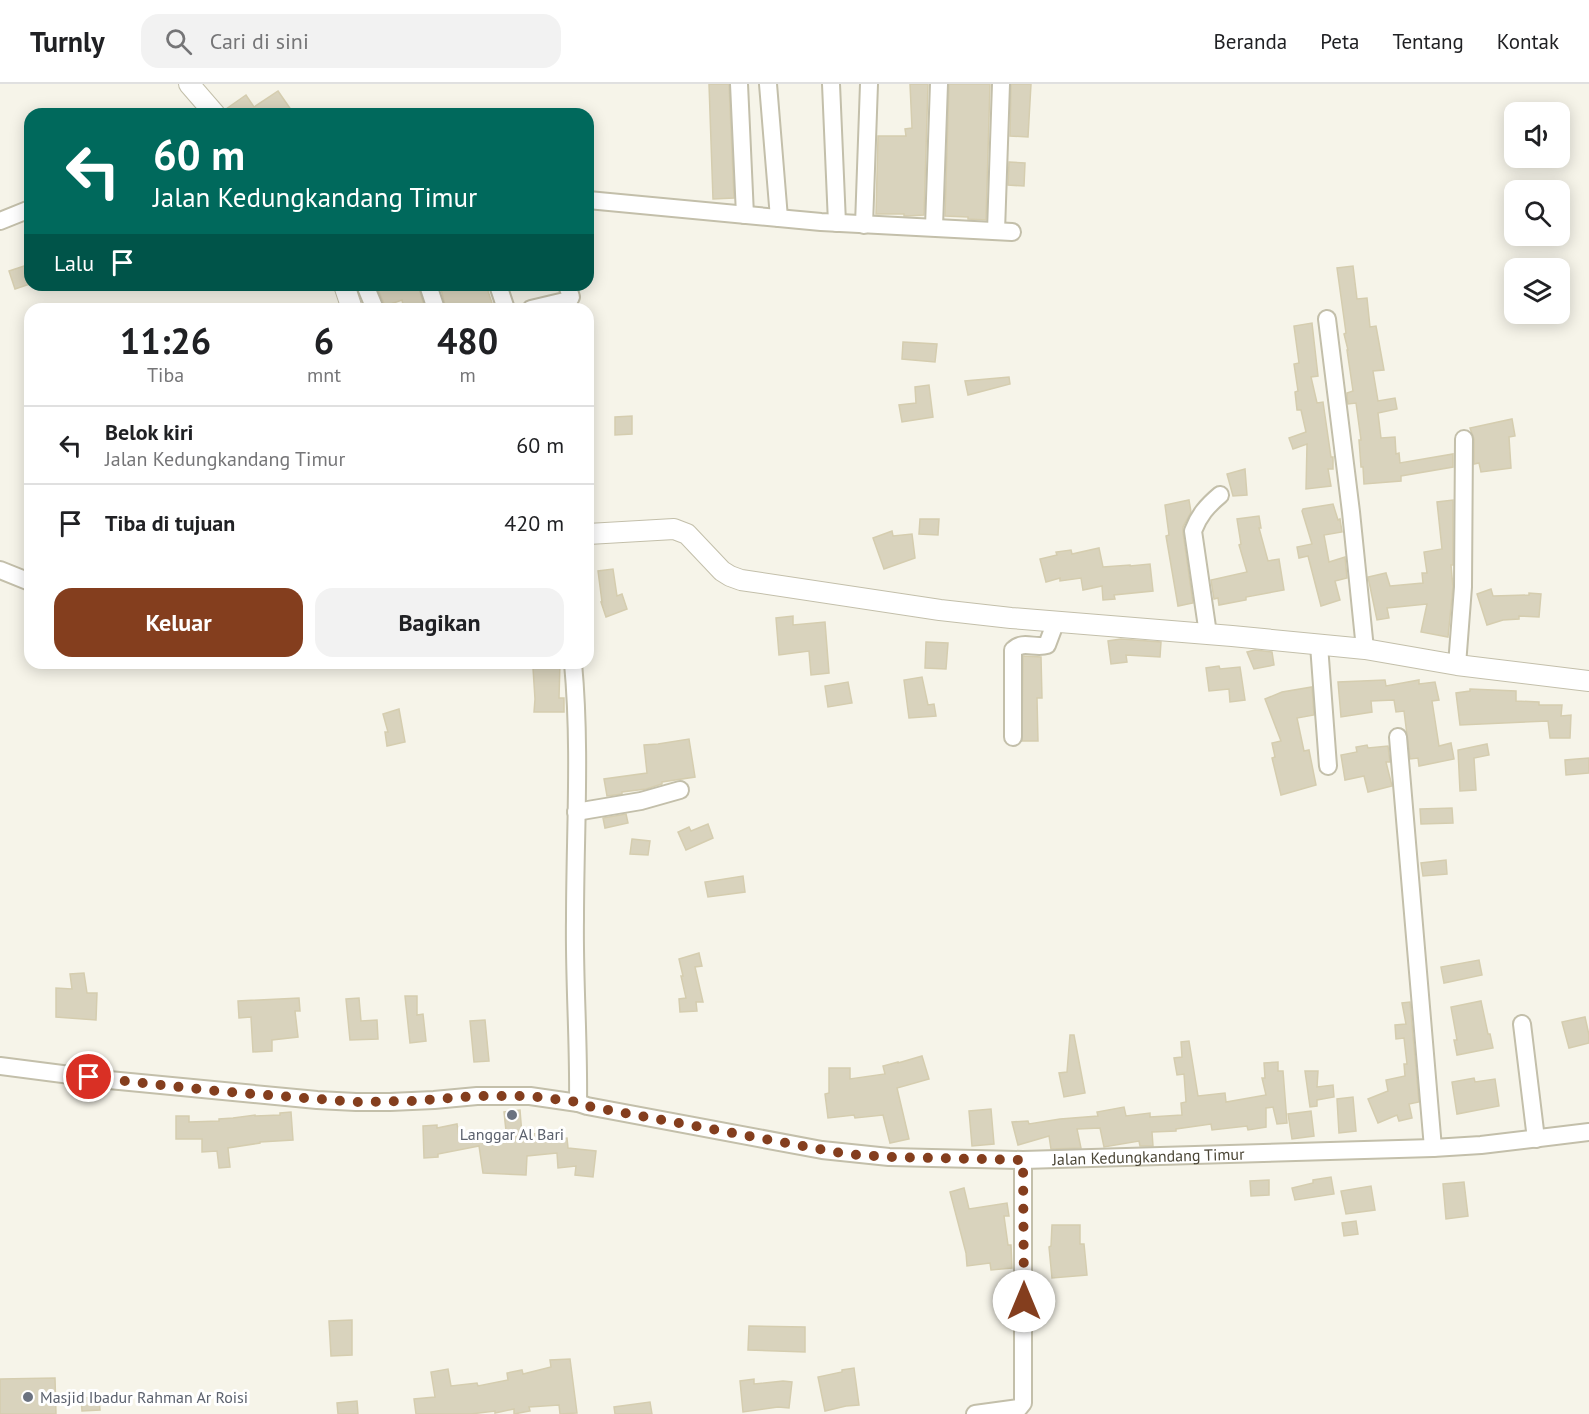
<!DOCTYPE html>
<html lang="id">
<head>
<meta charset="utf-8">
<style>
	:root { --surface:#fff; --page:#f2f2f2; --text:#202124; --muted:#757577; --line:#e0e0e0; --accent:#843e1e }
	body { margin:0; font-family:"PT Sans",sans-serif; background:var(--page); color:var(--text); height:100vh; display:flex; flex-direction:column; font-size:22px; white-space:nowrap }
	* { box-sizing:border-box; margin:0 }
	p { font-size:20px; color:var(--muted) }
	.icon { flex:none; width:33px; height:33px; fill:none; stroke:currentColor; stroke-width:2; stroke-linecap:round; stroke-linejoin:round }
	.map { position:relative; flex:1; overflow:hidden }
	.drawer { position:absolute; left:24px; top:219px; width:570px; height:366px; display:flex; flex-direction:column; background:var(--surface); border-radius:18px; box-shadow:0 3px 15px #0003 }
	.drawer>* { flex:none }
	.hud { position:absolute; left:24px; top:24px; width:570px; height:183px; border-radius:18px; box-shadow:0 3px 15px #0003; background:#00695c; color:#fff; overflow:hidden }
	.controls { position:absolute; left:1504px; top:18px; display:grid; gap:12px }
	.controls a { display:grid; place-items:center; width:66px; height:66px; border-radius:12px; background:var(--surface); box-shadow:0 3px 15px #0003; font-size:30px }
	.pin { position:absolute; display:grid; place-items:center; width:51px; height:51px; color:#fff; margin:-26px; border:3px solid #fff; border-radius:50%; box-shadow:0 2px 6px #0007 }
	.me { position:absolute; width:66px; margin:-33px; rotate:0deg; stroke-linejoin:round; filter:drop-shadow(0 0 4px #0008) }
	.turn { display:flex; align-items:center; gap:21px; height:126px; padding:0 30px; font-size:27px }
	.turn .icon { width:78px; height:78px; stroke-width:2.5 }
	.turn b { display:block; font-size:42px; line-height:51px }
	.then { display:flex; align-items:center; height:57px; padding:0 30px; background:#0003; gap:12px; font-size:22px }
	.eta { display:flex; justify-content:space-evenly; align-items:center; height:102px; text-align:center }
	.eta b { font-size:36px; font-weight:800; line-height:42px }
	.action { display:flex; gap:12px; margin-top:auto; padding:12px 30px }
	.action a { flex:1; height:69px; border-radius:18px; background:var(--accent); color:#fff; font-size:24px; font-weight:800; line-height:69px; text-align:center }
	.action a+a { background:var(--page); color:var(--text) }
	ul { padding:0; list-style:none }
	li { display:flex; align-items:center; gap:18px; height:78px; padding:0 30px; border-top:2px solid var(--line) }
	li div { flex:1 }
	li b { display:block; font-size:22px }
	li em { font-style:normal }
	header { display:flex; align-items:center; gap:36px; box-sizing:border-box; height:84px; padding:0 30px; background:var(--surface); border-bottom:2px solid var(--line) }
	header strong { font-size:28px }
	nav { display:flex; gap:33px; margin-inline-start:auto; font-size:21px }
	.search { width:420px; height:54px; background:var(--page); display:flex; align-items:center; gap:15px; box-sizing:border-box; padding:0 21px; border-radius:18px; color:var(--muted); font-size:22px }
	.map>svg:first-child { display:block }
	.building { fill:#d9d3bd; stroke:#d5cdaf; stroke-width:1.5 }
	.lines { fill:none; stroke-linecap:round; stroke-linejoin:round }
	.minor-casing { stroke:#c3bfaa; stroke-width:20 }
	.tertiary-casing { stroke:#c3bfaa; stroke-width:22 }
	.minor { stroke:#fff; stroke-width:16 }
	.tertiary { stroke:#fff; stroke-width:20 }
	.route { stroke:#843e1e; stroke-width:10; stroke-dasharray:0 18 }
	.worship-dot { fill:#6b7280; stroke:#fff; stroke-width:2 }
	.labels { text-anchor:middle; stroke-width:6; stroke-linejoin:round; paint-order:stroke }
	.worship-label { font-size:16px; fill:#5b616d; stroke:#fff }
	.street-label { font-size:16px; fill:#4b4636; stroke:#fff }
</style>
</head>
<body>
<header>
<strong>Turnly</strong>
<div class="search"><svg class="icon" aria-label="search" viewBox="0 0 24 24"><circle cx="10" cy="10" r="6"/><path d="M15 15l6 6"/></svg>Cari di sini</div>
<nav><a>Beranda</a><a>Peta</a><a>Tentang</a><a>Kontak</a></nav>
</header>
<div class="map">
<svg width="1589" height="1330" viewBox="0 0 1589 1330">
	<rect width="100%" height="100%" fill="#f6f4e9"/>
	<!-- building -->
	<g class="building">
		<polygon points="709,0 729,0 734,114 713,115"/>
		<polygon points="910,0 928,0 924,131 907,132 904,132 904,130 876,130 878,52 906,52 905,45 912,44"/>
		<polygon points="949,0 990,0 986,136 968,135 968,133 945,132"/>
		<polygon points="1011,0 1031,0 1028,53 1010,52"/>
		<polygon points="278,7 294,30 227,30 226,25 246,11 254,23"/>
		<polygon points="1009,78 1025,79 1024,102 1008,101"/>
		<polygon points="30,180 30,200 15,205 9,187"/>
		<polygon points="1353,182 1357,215 1367,214 1370,243 1376,242 1384,286 1373,287 1378,317 1395,314 1397,325 1378,329 1381,354 1395,353 1396,370 1399,369 1400,379 1453,370 1453,383 1401,392 1401,397 1364,400 1363,383 1361,383 1359,356 1361,356 1356,319 1348,320 1347,313 1347,309 1353,307 1347,266 1348,266 1344,250 1346,249 1337,184"/>
		<polygon points="376,201 418,201 425,225 404,225 402,216 385,222"/>
		<polygon points="454,201 457,201 459,206 473,201 486,201 493,222 483,225 446,225 441,205"/>
		<polygon points="1312,239 1318,292 1311,293 1317,319 1323,318 1331,373 1333,373 1333,385 1328,385 1331,402 1306,405 1307,360 1293,365 1289,354 1306,348 1301,326 1297,326 1295,308 1298,307 1294,280 1299,279 1294,242"/>
		<polygon points="903,258 937,260 935,278 902,275"/>
		<polygon points="1009,293 1010,300 968,311 965,297"/>
		<polygon points="929,301 933,333 902,338 899,321 916,319 915,303"/>
		<polygon points="632,332 632,350 615,351 615,333"/>
		<polygon points="1512,335 1515,352 1509,353 1511,384 1481,388 1479,379 1474,380 1474,355 1470,344"/>
		<polygon points="1245,385 1247,411 1233,412 1227,390"/>
		<polygon points="1189,416 1191,428 1183,443 1183,449 1193,519 1178,522 1166,452 1169,451 1165,421"/>
		<polygon points="1453,416 1453,481 1451,481 1453,503 1448,553 1421,548 1427,520 1387,524 1389,534 1377,536 1368,493 1386,489 1390,502 1423,499 1422,489 1427,489 1424,468 1442,465 1437,418"/>
		<polygon points="1333,420 1338,436 1340,435 1342,448 1324,451 1329,478 1345,473 1347,494 1335,497 1340,516 1321,522 1308,472 1299,474 1297,463 1312,460 1302,427 1303,425"/>
		<polygon points="1259,432 1261,444 1259,444 1268,477 1279,475 1284,506 1246,513 1246,516 1219,521 1218,514 1214,515 1211,496 1247,488 1239,461 1241,460 1237,435"/>
		<polygon points="920,435 939,435 938,451 919,450"/>
		<polygon points="892,447 893,452 912,450 915,474 884,485 873,454"/>
		<polygon points="1099,464 1103,483 1130,481 1130,482 1150,480 1153,507 1114,511 1115,515 1103,516 1102,502 1083,506 1081,494 1060,497 1060,494 1046,498 1040,475 1057,471 1056,468 1071,466 1072,470"/>
		<polygon points="613,485 617,512 622,510 627,525 606,533 601,518 602,518 598,487"/>
		<polygon points="1491,505 1493,512 1529,511 1529,509 1541,510 1539,533 1519,532 1519,535 1503,536 1487,541 1477,510"/>
		<polygon points="793,532 793,541 825,538 829,589 811,591 809,567 779,571 776,534"/>
		<polygon points="1121,555 1161,558 1160,573 1126,571 1127,578 1111,580 1108,557"/>
		<polygon points="926,558 948,559 946,585 925,584"/>
		<polygon points="1255,566 1272,568 1274,581 1254,585 1247,568"/>
		<polygon points="1023,572 1041,573 1042,614 1037,614 1038,657 1022,657"/>
		<polygon points="536,579 560,579 559,614 564,614 564,628 534,628 535,615 533,584 537,583"/>
		<polygon points="1219,582 1220,585 1240,583 1245,616 1230,618 1229,605 1209,607 1206,584"/>
		<polygon points="922,593 928,621 934,620 936,632 909,634 904,596"/>
		<polygon points="1385,596 1386,602 1419,596 1419,600 1435,598 1439,616 1432,617 1439,662 1451,659 1454,675 1419,682 1418,674 1410,675 1404,627 1396,628 1394,616 1371,617 1372,628 1341,633 1338,598"/>
		<polygon points="848,598 852,619 828,623 825,602"/>
		<polygon points="1312,603 1314,631 1297,634 1304,667 1309,666 1316,701 1281,711 1272,674 1275,673 1272,659 1281,657 1265,615 1282,608"/>
		<polygon points="1470,605 1516,607 1516,617 1539,618 1539,621 1562,621 1561,632 1571,631 1570,654 1550,654 1548,637 1460,641 1456,609 1470,607"/>
		<polygon points="399,625 405,658 387,662 385,648 388,648 383,630"/>
		<polygon points="689,655 695,693 662,698 662,700 646,705 622,708 622,710 607,712 604,695 647,689 644,661 658,660"/>
		<polygon points="1487,660 1489,671 1474,674 1476,706 1460,707 1458,666"/>
		<polygon points="1367,661 1368,664 1388,662 1390,678 1386,678 1392,702 1368,708 1364,692 1345,696 1341,671 1357,668 1356,663"/>
		<polygon points="1589,674 1589,689 1566,691 1565,676"/>
		<polygon points="1452,724 1453,739 1421,740 1420,725"/>
		<polygon points="626,730 628,739 605,744 603,734"/>
		<polygon points="708,740 713,754 686,766 678,748 689,743 691,747"/>
		<polygon points="632,755 650,757 648,771 630,770"/>
		<polygon points="1446,776 1447,790 1423,792 1421,779"/>
		<polygon points="743,792 745,808 708,813 705,798"/>
		<polygon points="699,869 702,882 695,883 703,918 696,918 697,927 680,928 679,915 686,914 681,892 683,892 679,875"/>
		<polygon points="1479,876 1482,891 1444,899 1441,883"/>
		<polygon points="84,889 87,909 97,909 96,936 56,933 56,904 72,905 70,890"/>
		<polygon points="405,912 417,912 417,931 423,930 426,957 410,959"/>
		<polygon points="299,914 300,927 295,927 298,953 272,956 272,967 253,968 251,933 239,934 238,917"/>
		<polygon points="359,914 361,937 377,936 378,955 350,956 346,915"/>
		<polygon points="1481,917 1488,950 1490,950 1493,964 1457,971 1454,956 1457,956 1451,923"/>
		<polygon points="1410,918 1419,1018 1409,1020 1412,1034 1399,1037 1397,1031 1378,1039 1368,1015 1388,1007 1386,996 1405,992 1404,980 1407,980 1404,954 1396,955 1395,941 1406,940 1402,919"/>
		<polygon points="1585,933 1589,951 1589,959 1569,964 1562,938"/>
		<polygon points="485,936 489,977 474,978 470,937"/>
		<polygon points="1070,951 1074,951 1085,1009 1064,1013 1059,989 1067,988"/>
		<polygon points="1189,957 1198,1012 1225,1009 1226,1018 1266,1011 1262,994 1265,994 1264,979 1278,978 1278,987 1283,987 1287,1039 1277,1040 1273,1023 1266,1024 1266,1043 1248,1046 1247,1042 1212,1046 1211,1040 1176,1045 1176,1047 1152,1048 1153,1062 1140,1062 1139,1057 1104,1063 1100,1044 1077,1045 1081,1064 1051,1065 1049,1052 1018,1061 1012,1038 1028,1037 1029,1040 1060,1035 1098,1032 1097,1028 1124,1023 1126,1032 1150,1029 1150,1033 1182,1031 1181,1019 1186,1018 1184,990 1177,991 1174,974 1182,973 1181,958"/>
		<polygon points="922,972 929,995 897,1004 909,1055 890,1059 883,1031 855,1034 854,1031 828,1034 825,1010 829,1009 829,984 850,984 850,995 885,990 883,982 898,978 898,979"/>
		<polygon points="1305,987 1318,987 1317,1003 1333,1001 1334,1013 1317,1016 1317,1022 1310,1023"/>
		<polygon points="1474,994 1475,998 1495,995 1499,1022 1457,1030 1452,998"/>
		<polygon points="1353,1013 1356,1047 1339,1049 1337,1015"/>
		<polygon points="991,1025 994,1060 972,1062 969,1027"/>
		<polygon points="520,1026 522,1051 542,1049 542,1057 567,1054 568,1064 596,1067 593,1093 575,1091 576,1082 558,1084 557,1069 527,1072 526,1091 483,1089 479,1062 438,1070 438,1073 424,1074 423,1042 437,1041 437,1044 457,1040 459,1053 506,1047 504,1028"/>
		<polygon points="1311,1027 1314,1052 1292,1055 1288,1030"/>
		<polygon points="291,1028 293,1056 260,1058 260,1059 228,1064 230,1083 219,1084 217,1067 202,1068 202,1055 176,1055 176,1032 189,1032 189,1038 219,1037 219,1035 233,1034 255,1031 255,1032 280,1031 280,1029"/>
		<polygon points="1331,1093 1334,1110 1295,1116 1292,1104 1313,1099 1313,1096"/>
		<polygon points="1269,1096 1269,1111 1251,1112 1250,1097"/>
		<polygon points="1464,1098 1468,1132 1446,1135 1443,1100"/>
		<polygon points="1371,1102 1375,1126 1346,1130 1341,1107"/>
		<polygon points="964,1104 969,1125 1007,1119 1009,1132 1004,1132 1008,1161 1011,1161 1012,1184 991,1186 990,1179 967,1182 966,1169 950,1108"/>
		<polygon points="1356,1137 1358,1150 1344,1152 1342,1139"/>
		<polygon points="1052,1141 1080,1141 1080,1160 1084,1160 1087,1191 1052,1194 1049,1163 1051,1162"/>
		<polygon points="352,1236 352,1271 331,1272 329,1237"/>
		<polygon points="749,1242 805,1243 805,1268 748,1266"/>
		<polygon points="570,1275 577,1329 560,1330 559,1321 529,1323 530,1327 514,1330 514,1325 495,1329 495,1327 471,1330 416,1330 414,1315 435,1313 431,1288 448,1285 451,1302 477,1299 478,1302 508,1296 507,1289 522,1286 523,1290 551,1283 550,1276"/>
		<polygon points="854,1284 859,1321 846,1322 825,1327 818,1293 842,1288 842,1286"/>
		<polygon points="55,1294 56,1330 0,1330 0,1295"/>
		<polygon points="754,1295 754,1300 783,1297 792,1298 789,1324 778,1323 743,1328 740,1297"/>
		<polygon points="99,1313 100,1326 82,1327 81,1314"/>
		<polygon points="357,1317 358,1330 338,1330 337,1319"/>
		<polygon points="650,1318 652,1330 615,1330 614,1323"/>
	</g>
	<g class="lines">
		<!-- minor casing -->
		<g class="minor-casing">
			<g id="minor">
				<polyline points="739,0 745,131"/>
				<polyline points="768,0 779,134"/>
				<polyline points="831,0 837,139"/>
				<polyline points="588,116 821,138 1012,148"/>
				<polyline points="0,137 30,125"/>
				<polyline points="864,141 869,0"/>
				<polyline points="934,143 939,0"/>
				<polyline points="996,147 1001,0"/>
				<polyline points="365,201 375,225"/>
				<polyline points="428,201 436,225"/>
				<polyline points="498,201 506,225"/>
				<polyline points="531,225 569,216 571,213 567,201"/>
				<polyline points="1327,235 1351,428 1365,565"/>
				<polyline points="0,486 30,498"/>
				<path d="M 1208,550 L 1193,447 C 1199,431 1207,422 1220,411"/>
				<polyline points="1319,561 1328,682"/>
				<path d="M 573,579 C 581,664 575,750 575,835 C 574,896 579,957 578,1019"/>
				<polyline points="1457,581 1463,503 1464,355"/>
				<path d="M 1013,653 L 1013,566 C 1023,556 1035,565 1047,561 L 1056,537"/>
				<polyline points="1398,653 1433,1064"/>
				<polyline points="576,728 641,717 680,706"/>
				<polyline points="1522,940 1536,1055"/>
				<path id="s1" d="M 0,982 L 109,996 L 317,1016 L 356,1018 L 390,1018 L 434,1016 L 477,1012 L 530,1012 L 578,1019 L 587,1022 L 822,1066 L 889,1073 L 1023,1076 L 1433,1064 L 1481,1061 L 1589,1048"/>
				<polyline points="975,1330 1019,1324 1023,1319 1023,1076"/>
			</g>
		</g>
		<!-- tertiary casing -->
		<g class="tertiary-casing">
			<g id="tertiary">
				<polyline points="189,0 215,30"/>
				<polyline points="344,201 352,225"/>
				<polyline points="588,450 674,445 687,450 722,487 730,492 741,496 940,526 1011,534 1232,552 1365,565 1457,581 1589,597"/>
			</g>
		</g>
		<!-- minor -->
		<use href="#minor" class="minor"/>
		<!-- tertiary -->
		<use href="#tertiary" class="tertiary"/>
	</g>
	<g class="lines">
		<!-- route -->
		<polyline class="route" points="89,993 216,1007 356,1018 412,1017 477,1012 530,1012 578,1018 587,1022 846,1070 890,1073 1023,1076 1024,1217"/>
	</g>
	<!-- markers -->
	<g class="worship-dot">
		<circle cx="512" cy="1031" r="6"/>
		<circle cx="28" cy="1313" r="6"/>
	</g>
	<g class="labels">
		<!-- worship labels -->
		<g class="worship-label">
			<text x="512" y="1056">Langgar Al Bari</text>
			<text x="40" y="1319" text-anchor="start">Masjid Ibadur Rahman Ar Roisi</text>
		</g>
		<!-- street labels -->
		<g class="street-label">
			<text dy="6" stroke="none"><textPath href="#s1" startOffset="1156">Jalan Kedungkandang Timur</textPath></text>
		</g>
	</g>
</svg>
<div class="controls">
<a><svg class="icon" aria-label="sound" viewBox="0 0 24 24"><path d="M4 9h4l5-4v14l-5-4H4zM17 9q2 3 0 6"/></svg></a>
<a><svg class="icon" aria-label="search" viewBox="0 0 24 24"><circle cx="10" cy="10" r="6"/><path d="M15 15l6 6"/></svg></a>
<a><svg class="icon" aria-label="layers" viewBox="0 0 24 24"><path d="M12 4l9 5-9 5-9-5zM3 14l9 5 9-5"/></svg></a>
</div>
<div class="pin" style="left:89px;top:993px;background:#d93025"><svg class="icon" aria-label="arrive" viewBox="0 0 24 24"><path d="M6 21V4h12l-3 4 3 4H6"/></svg></div>
<svg class="me" style="left:1024px;top:1217px" viewBox="-20 -20 40 40"><circle r="19" fill="#fff"/><path d="M0-13L10 11 0 6-10 11z" fill="#843e1e"/></svg>
<div class="hud">
<div class="turn"><svg class="icon" aria-label="left" viewBox="0 0 24 24"><path d="M17 20v-9H6M10 6l-5 5 5 5"/></svg><div><b>60 m</b>Jalan Kedungkandang Timur</div></div>
<div class="then">Lalu<svg class="icon" aria-label="arrive" viewBox="0 0 24 24"><path d="M6 21V4h12l-3 4 3 4H6"/></svg></div>
</div>
<section class="drawer">
<div class="eta">
<div><b>11:26</b><p>Tiba</p></div>
<div><b>6</b><p>mnt</p></div>
<div><b>480</b><p>m</p></div>
</div>
<ul>
<li><svg class="icon" aria-label="left" viewBox="0 0 24 24"><path d="M17 20v-9H6M10 6l-5 5 5 5"/></svg><div><b>Belok kiri</b><p>Jalan Kedungkandang Timur</p></div><em>60 m</em></li>
<li><svg class="icon" aria-label="arrive" viewBox="0 0 24 24"><path d="M6 21V4h12l-3 4 3 4H6"/></svg><div><b>Tiba di tujuan</b></div><em>420 m</em></li>
</ul>
<div class="action"><a>Keluar</a><a>Bagikan</a></div>
</section>
</div>
</body>
</html>
